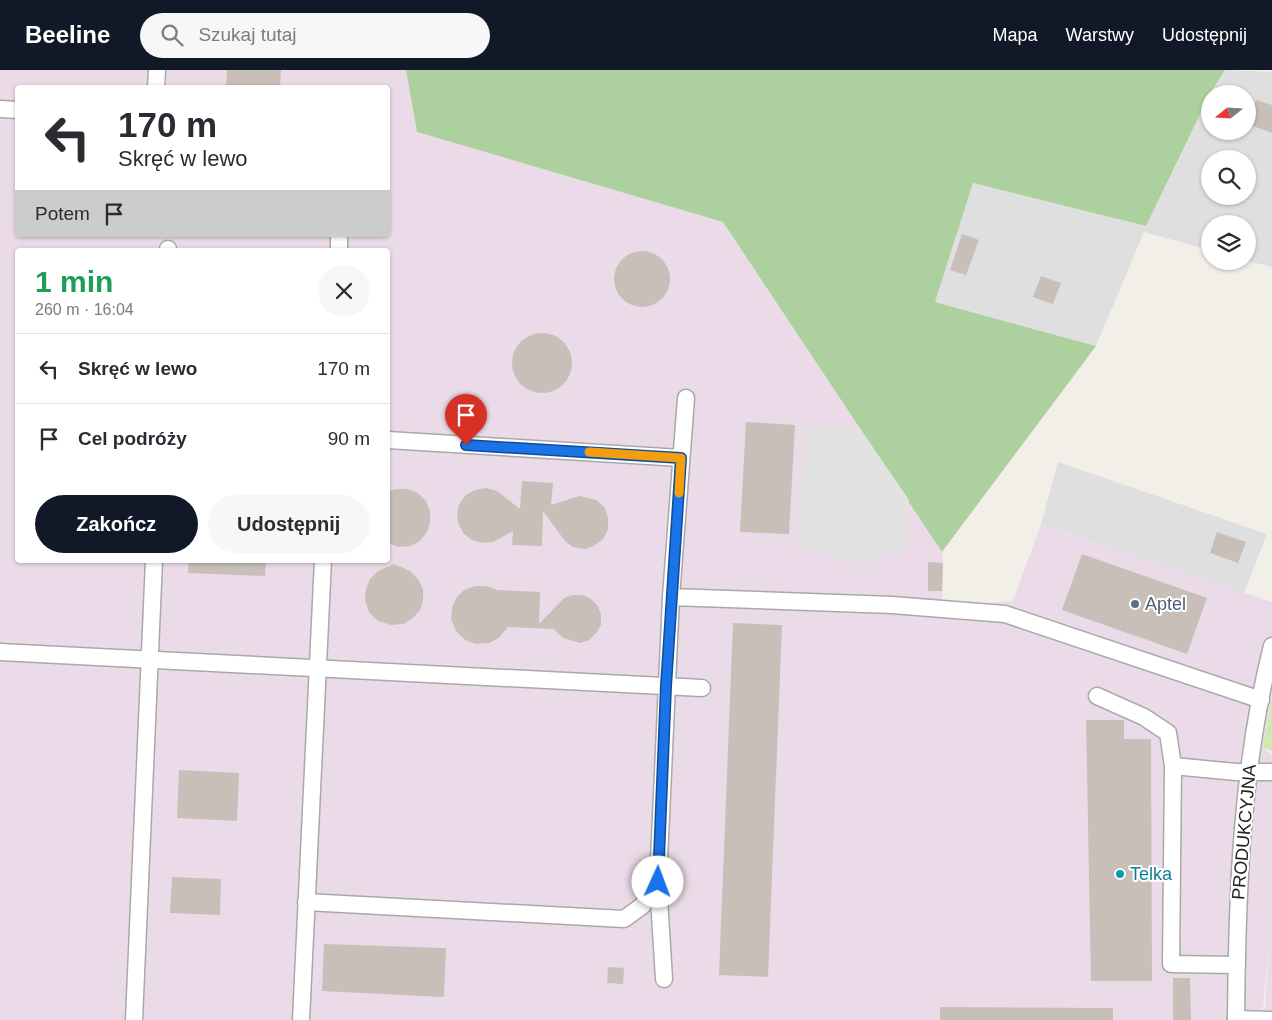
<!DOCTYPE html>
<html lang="pl">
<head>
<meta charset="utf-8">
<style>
	:root { --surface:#fff; --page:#f7f7f7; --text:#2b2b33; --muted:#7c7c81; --line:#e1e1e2; --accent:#111827 }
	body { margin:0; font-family:Arial,sans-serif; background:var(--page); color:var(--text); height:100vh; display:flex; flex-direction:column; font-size:19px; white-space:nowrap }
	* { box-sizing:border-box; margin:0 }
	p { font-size:16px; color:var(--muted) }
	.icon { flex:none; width:28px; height:28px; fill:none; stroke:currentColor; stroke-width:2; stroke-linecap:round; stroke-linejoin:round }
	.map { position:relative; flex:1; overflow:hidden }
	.side { position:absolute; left:15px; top:178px; width:375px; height:315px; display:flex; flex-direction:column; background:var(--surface); border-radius:5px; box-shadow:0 1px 4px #0004 }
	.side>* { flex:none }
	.banner { position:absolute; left:15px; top:15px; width:375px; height:152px; border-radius:5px; box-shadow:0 1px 4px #0004; background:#fff; color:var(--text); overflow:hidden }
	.needle { width:32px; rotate:252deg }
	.controls { position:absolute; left:1201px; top:15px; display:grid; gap:10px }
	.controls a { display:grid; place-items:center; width:55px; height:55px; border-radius:50%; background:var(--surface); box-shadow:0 1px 4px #0004; font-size:25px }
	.pin { position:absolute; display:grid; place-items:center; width:42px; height:42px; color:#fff; margin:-51px -21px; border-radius:50% 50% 50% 0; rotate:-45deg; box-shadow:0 0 5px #0007 }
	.pin .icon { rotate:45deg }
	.me { position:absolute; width:55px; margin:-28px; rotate:2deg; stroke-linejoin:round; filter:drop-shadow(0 0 4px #0008) }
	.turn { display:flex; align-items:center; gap:18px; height:105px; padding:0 20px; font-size:22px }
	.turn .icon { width:65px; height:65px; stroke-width:2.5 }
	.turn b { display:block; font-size:35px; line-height:42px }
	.then { display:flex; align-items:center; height:48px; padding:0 20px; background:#0003; gap:10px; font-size:19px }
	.round { display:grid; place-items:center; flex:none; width:52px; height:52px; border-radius:26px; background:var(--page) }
	.overview { display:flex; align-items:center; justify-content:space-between; height:85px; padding:0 20px }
	h1 { font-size:30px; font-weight:700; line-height:38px; color:#1e9e55 }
	.primary-button { display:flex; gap:10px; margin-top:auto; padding:10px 20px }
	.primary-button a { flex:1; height:58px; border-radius:30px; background:var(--accent); color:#fff; font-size:20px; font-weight:700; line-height:58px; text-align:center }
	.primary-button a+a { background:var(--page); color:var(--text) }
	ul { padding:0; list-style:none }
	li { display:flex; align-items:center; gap:15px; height:70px; padding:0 20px; border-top:1px solid var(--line) }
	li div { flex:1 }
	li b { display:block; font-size:19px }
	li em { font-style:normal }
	header { display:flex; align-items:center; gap:30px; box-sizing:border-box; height:70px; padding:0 25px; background:var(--accent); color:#fff }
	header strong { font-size:24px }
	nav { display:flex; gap:28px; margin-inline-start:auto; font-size:18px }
	.search { width:350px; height:45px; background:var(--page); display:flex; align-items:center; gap:12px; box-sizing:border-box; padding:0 18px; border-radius:28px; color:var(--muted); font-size:19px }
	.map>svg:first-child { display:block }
	.residential { fill:#e0dfdf; fill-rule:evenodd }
	.industrial { fill:#ebdbe8; fill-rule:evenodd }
	.grass { fill:#cdebb0 }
	.forest { fill:#add19e }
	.parking { fill:#e2e2e2 }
	.building { fill:#c7bfb8 }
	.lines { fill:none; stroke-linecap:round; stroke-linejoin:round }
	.minor-casing { stroke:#a9a9a9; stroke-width:19 }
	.minor { stroke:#fff; stroke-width:16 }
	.route-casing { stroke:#114b97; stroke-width:12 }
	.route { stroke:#1a73e8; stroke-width:9 }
	.slow { stroke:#f59e0b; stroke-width:9 }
	.service-dot { fill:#5c6f8a; stroke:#fff; stroke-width:2 }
	.culture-dot { fill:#0f9aa8; stroke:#fff; stroke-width:2 }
	.labels { text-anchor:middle; stroke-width:4; stroke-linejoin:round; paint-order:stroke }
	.service-label { font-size:18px; fill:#4e5e75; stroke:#fff; text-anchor:start }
	.street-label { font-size:18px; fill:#222; stroke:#fff }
	.culture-label { font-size:18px; fill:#0d838f; stroke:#fff; text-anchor:start }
</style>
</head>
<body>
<header>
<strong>Beeline</strong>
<div class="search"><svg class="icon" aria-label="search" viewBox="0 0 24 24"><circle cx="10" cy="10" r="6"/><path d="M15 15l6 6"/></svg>Szukaj tutaj</div>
<nav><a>Mapa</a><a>Warstwy</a><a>Udostępnij</a></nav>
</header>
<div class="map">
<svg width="1272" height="950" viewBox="0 0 1272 950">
	<rect width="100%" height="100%" fill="#f2efe9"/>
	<!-- residential -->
	<g class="residential">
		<path d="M 1225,0 L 1272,2 L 1272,197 L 1248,191 L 1248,154 L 1210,154 L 1210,180 L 1144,162 L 1096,276 L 935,232 L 973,113 L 1146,156 L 1210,25 L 1210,61 L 1248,61 L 1248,24 L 1211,24 ZM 1210,89 L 1248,89 L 1248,126 L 1210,126 Z"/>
		<polygon points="1058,392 1267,464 1244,523 1041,454"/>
	</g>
	<!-- industrial -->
	<path class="industrial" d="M 0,0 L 406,0 L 417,62 L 723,152 L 943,483 L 942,537 L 1013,531 L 1041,454 L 1272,532 L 1272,627 L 1263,677 L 1272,685 L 1272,950 L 1264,950 L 1269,873 L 1262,950 L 0,950 ZM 18,18 L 388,18 L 388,165 L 18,165 ZM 18,180 L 388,180 L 388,490 L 18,490 Z"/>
	<!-- grass -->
	<polygon class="grass" points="1272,627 1272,681 1263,677"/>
	<!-- forest -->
	<polygon class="forest" points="406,0 1225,0 1210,24 1146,156 973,113 935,232 1096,276 942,482 723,152 417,62"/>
	<!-- parking -->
	<polygon class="parking" points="805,355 859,357 909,430 907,484 878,483 877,492 830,490 830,480 798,479"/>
	<!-- building -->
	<g class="building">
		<polygon points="227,0 281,0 280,18 226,18"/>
		<polygon points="1256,30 1272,35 1272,63 1248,54"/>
		<polygon points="962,164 979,170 966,205 950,200"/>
		<circle cx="642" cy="209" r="28"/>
		<polygon points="1041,206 1061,213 1053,234 1033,227"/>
		<circle cx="542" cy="293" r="30"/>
		<polygon points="746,352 795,355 789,464 740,462"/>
		<polygon points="522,411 553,413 551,435 579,426 597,430 605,438 608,448 608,460 603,469 594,476 584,479 573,477 565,471 543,441 542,476 512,475 513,461 493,472 482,473 472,470 464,464 459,455 457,445 459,434 466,425 475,420 486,418 497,421 520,439"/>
		<polygon points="396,419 407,419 418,423 426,431 430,441 430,452 427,462 420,471 410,476 398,477 388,473 388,422"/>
		<polygon points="1217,462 1246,472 1238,493 1210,483"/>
		<polygon points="1082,484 1207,528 1187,584 1062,540"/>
		<polygon points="189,490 266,490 265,506 188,503"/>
		<polygon points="928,492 943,493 942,521 928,521"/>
		<polygon points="394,494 410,501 418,509 423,519 423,530 420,540 412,549 403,554 391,555 378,551 369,542 365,530 366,519 370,509 378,501"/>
		<polygon points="475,516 486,516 497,520 540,522 539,554 564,528 573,525 583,525 591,529 598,536 601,545 601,555 596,563 589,570 580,573 563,568 554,559 508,557 499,568 489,573 476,574 465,570 456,561 451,549 452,538 456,528 464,520"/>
		<polygon points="733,553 782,555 768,907 719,905"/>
		<polygon points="1086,650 1124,650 1124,669 1151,669 1152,911 1091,911"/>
		<polygon points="179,700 239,703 237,751 177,748"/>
		<polygon points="172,807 221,809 220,845 170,843"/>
		<polygon points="324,874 446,878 444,927 322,921"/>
		<polygon points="608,897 624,898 623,914 607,913"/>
		<polygon points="1173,908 1190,908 1191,950 1173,950"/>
		<polygon points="940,937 1113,938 1113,950 940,950"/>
	</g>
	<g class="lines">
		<!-- minor casing -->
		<g class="minor-casing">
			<g id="minor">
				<polyline points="156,18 157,0"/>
				<polyline points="0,39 18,40"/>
				<polyline points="168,180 168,179"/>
				<polyline points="339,180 339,165"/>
				<polyline points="686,328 671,527 892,535 1005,544 1261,630"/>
				<polyline points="388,370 681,388"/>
				<polyline points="0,582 702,618"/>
				<polyline points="1097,626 1144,647 1168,663 1173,696 1171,894 1237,895"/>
				<polyline points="1173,696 1236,702 1272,702"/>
				<polyline points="306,832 624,849 642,836 658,812"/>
				<polyline points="664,909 658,812 671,527"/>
				<polyline points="1236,949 1272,950"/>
				<polyline points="134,950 154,490"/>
				<polyline points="301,950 323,490"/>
				<path d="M 1236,950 C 1237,824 1241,698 1272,576"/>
			</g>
		</g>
		<!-- minor -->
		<use href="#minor" class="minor"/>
	</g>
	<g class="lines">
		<!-- route casing -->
		<g class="route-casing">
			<polyline id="route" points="466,375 681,388 666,616 658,812"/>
		</g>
		<!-- route -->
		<use href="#route" class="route"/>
		<!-- slow -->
		<polyline class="slow" points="589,382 681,388 679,423"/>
	</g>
	<!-- markers -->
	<circle class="service-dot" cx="1135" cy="534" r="5"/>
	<circle class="culture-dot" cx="1120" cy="804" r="5"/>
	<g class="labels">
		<!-- service labels -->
		<g class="service-label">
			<text x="1145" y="540">Aptel</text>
		</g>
		<!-- street labels -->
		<g class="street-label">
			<text transform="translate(1244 762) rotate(-85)" y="6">PRODUKCYJNA</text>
		</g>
		<!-- culture labels -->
		<g class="culture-label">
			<text x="1130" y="810">Telka</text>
		</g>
	</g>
</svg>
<div class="controls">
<a><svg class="needle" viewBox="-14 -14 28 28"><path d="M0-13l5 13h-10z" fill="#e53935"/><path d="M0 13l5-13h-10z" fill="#7c7c81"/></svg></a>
<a><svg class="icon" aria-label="search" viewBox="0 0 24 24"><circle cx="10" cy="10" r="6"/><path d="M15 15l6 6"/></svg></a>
<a><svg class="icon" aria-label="layers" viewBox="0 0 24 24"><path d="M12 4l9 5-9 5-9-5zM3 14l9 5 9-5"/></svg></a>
</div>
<div class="pin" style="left:466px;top:375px;background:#d93025"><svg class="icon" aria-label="arrive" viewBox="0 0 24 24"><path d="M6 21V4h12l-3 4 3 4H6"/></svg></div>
<svg class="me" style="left:658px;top:812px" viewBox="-20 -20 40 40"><circle r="19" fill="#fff"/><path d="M0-13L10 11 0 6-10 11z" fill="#1a73e8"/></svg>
<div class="banner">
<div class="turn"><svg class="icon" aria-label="left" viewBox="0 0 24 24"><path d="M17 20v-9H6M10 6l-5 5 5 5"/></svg><div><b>170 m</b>Skręć w lewo</div></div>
<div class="then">Potem<svg class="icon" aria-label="arrive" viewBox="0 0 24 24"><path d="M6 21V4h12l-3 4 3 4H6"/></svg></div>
</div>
<section class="side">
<div class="overview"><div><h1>1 min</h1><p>260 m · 16:04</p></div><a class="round"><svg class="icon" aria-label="close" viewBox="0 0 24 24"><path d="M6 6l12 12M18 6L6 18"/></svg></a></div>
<ul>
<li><svg class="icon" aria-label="left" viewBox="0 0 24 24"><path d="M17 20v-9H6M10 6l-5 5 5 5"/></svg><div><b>Skręć w lewo</b></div><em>170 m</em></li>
<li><svg class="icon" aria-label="arrive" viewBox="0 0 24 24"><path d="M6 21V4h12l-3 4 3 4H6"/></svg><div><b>Cel podróży</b></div><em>90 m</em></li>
</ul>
<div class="primary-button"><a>Zakończ</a><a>Udostępnij</a></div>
</section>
</div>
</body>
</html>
